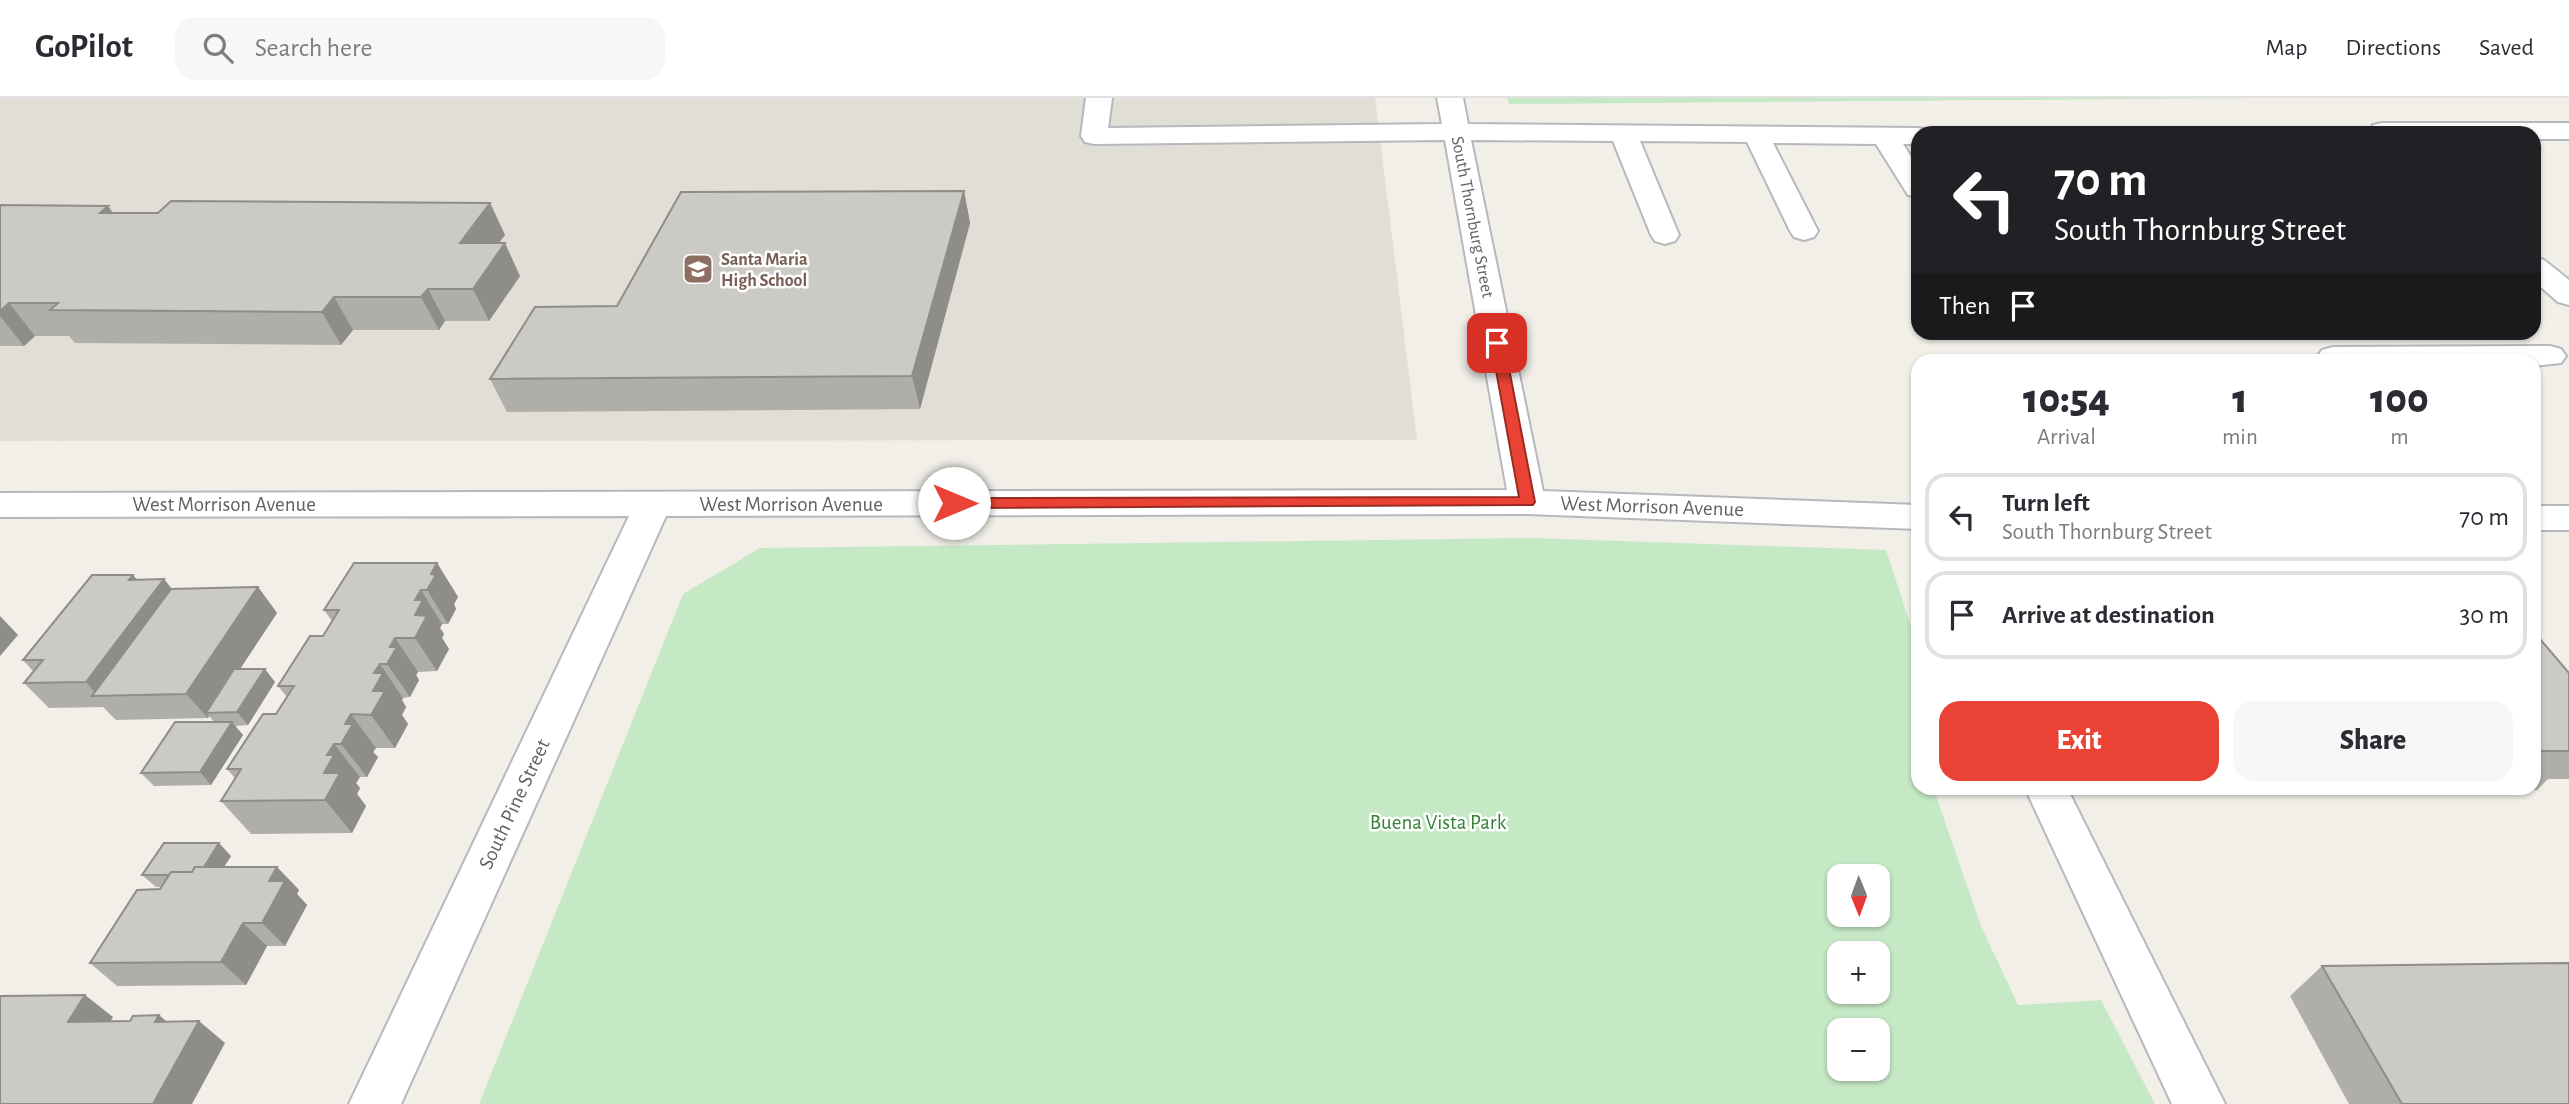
<!DOCTYPE html>
<html lang="en">
<head>
<meta charset="utf-8">
<style>
	:root { --surface:#fff; --page:#f7f7f7; --text:#2b2b33; --muted:#7c7c81; --line:#e1e1e2; --accent:#ea4335 }
	body { margin:0; font-family:"Alegreya Sans",sans-serif; background:var(--page); color:var(--text); height:100vh; display:flex; flex-direction:column; font-size:26px; white-space:nowrap }
	* { box-sizing:border-box; margin:0 }
	p { font-size:23px; color:var(--muted) }
	.icon { flex:none; width:38px; height:38px; fill:none; stroke:currentColor; stroke-width:2; stroke-linecap:round; stroke-linejoin:round }
	.map { position:relative; flex:1; overflow:hidden }
	.sheet { position:absolute; left:1911px; top:256px; width:630px; height:441px; display:flex; flex-direction:column; background:var(--surface); border-radius:21px; box-shadow:0 2px 5px #0004 }
	.sheet>* { flex:none }
	.top-card { position:absolute; left:1911px; top:28px; width:630px; height:214px; border-radius:21px; box-shadow:0 2px 5px #0004; background:#202124; color:#fff; overflow:hidden }
	.needle { width:46px; rotate:179deg }
	.fabs { position:absolute; left:1827px; top:766px; display:grid; gap:14px }
	.fabs a { display:grid; place-items:center; width:63px; height:63px; border-radius:14px; background:var(--surface); box-shadow:0 2px 5px #0004; font-size:35px }
	.pin { position:absolute; display:grid; place-items:center; width:60px; height:60px; color:#fff; margin:-30px; border-radius:14px; box-shadow:0 4px 10px #0006 }
	.me { position:absolute; width:77px; margin:-38px; rotate:90deg; stroke-linejoin:round; filter:drop-shadow(0 0 5px #0008) }
	.turn { display:flex; align-items:center; gap:24px; height:147px; padding:0 28px; font-size:32px }
	.turn .icon { width:91px; height:91px; stroke-width:2.5 }
	.turn b { display:block; font-size:49px; line-height:60px }
	.then { display:flex; align-items:center; height:66px; padding:0 28px; background:#0003; gap:14px; font-size:26px }
	.eta { display:flex; justify-content:space-evenly; align-items:center; height:119px; text-align:center }
	.eta b { font-size:42px; font-weight:800; line-height:49px }
	.button { display:flex; gap:14px; margin-top:auto; padding:14px 28px }
	.button a { flex:1; height:80px; border-radius:21px; background:var(--accent); color:#fff; font-size:28px; font-weight:800; line-height:80px; text-align:center }
	.button a+a { background:var(--page); color:var(--text) }
	ul { padding:0; list-style:none }
	li { display:flex; align-items:center; gap:21px; height:88px; margin:0 14px 10px; padding:0 14px; border:4px solid var(--line); border-radius:21px }
	li div { flex:1 }
	li b { display:block; font-size:26px }
	li em { font-style:normal }
	header { display:flex; align-items:center; gap:42px; box-sizing:border-box; height:98px; padding:0 35px; background:var(--surface); border-bottom:2px solid var(--line) }
	header strong { font-size:33px }
	nav { display:flex; gap:38px; margin-inline-start:auto; font-size:24px }
	.search { width:490px; height:63px; background:var(--page); display:flex; align-items:center; gap:18px; box-sizing:border-box; padding:0 24px; border-radius:21px; color:var(--muted); font-size:26px }
	.map>svg:first-child { display:block }
	.education { fill:#e1ded6 }
	.green { fill:#c5e8c5; fill-rule:evenodd }
	.lines { fill:none; stroke-linecap:round; stroke-linejoin:round }
	.minor-casing { stroke:#b5b8bc; stroke-width:4 }
	.minor { fill:#fff; fill-rule:evenodd }
	.wall { fill:#afaea9 }
	.shaded-wall { fill:#8f8d8a }
	.building { fill:#cccac5; stroke:#8f8d8a; stroke-width:2 }
	.route { fill:#ea4335; stroke:#982c22; stroke-width:2 }
	.labels { text-anchor:middle; stroke-width:5; stroke-linejoin:round; paint-order:stroke }
	.far-street-label { font-size:18px; fill:#5f6368; stroke:#fff }
	.far-education-label { font-size:18px; font-weight:bold; fill:#785e54; stroke:#fff; text-anchor:start }
	.street-label { font-size:21px; fill:#5f6368; stroke:#fff }
	.park-label { font-size:21px; fill:#348238; stroke:#fff }
</style>
</head>
<body>
<header>
<strong>GoPilot</strong>
<div class="search"><svg class="icon" aria-label="search" viewBox="0 0 24 24"><circle cx="10" cy="10" r="6"/><path d="M15 15l6 6"/></svg>Search here</div>
<nav><a>Map</a><a>Directions</a><a>Saved</a></nav>
</header>
<div class="map">
<svg width="2569" height="1006" viewBox="0 0 2569 1006">
	<rect width="100%" height="100%" fill="#f1efe8"/>
	<!-- education -->
	<polygon class="education" points="0,0 1375,0 1417,342 0,343"/>
	<!-- green -->
	<g class="green">
		<polygon points="1507,0 2255,0 1509,6"/>
		<path d="M 1532,440 L 1886,452 L 1918,550 L 1918,690 L 1945,690 L 1935,695 L 1981,828 L 2018,907 L 2101,902 L 2155,1006 L 479,1006 L 683,496 L 760,450 ZM 1839,779 L 1878,779 L 1878,817 L 1839,817 ZM 1839,856 L 1878,856 L 1878,894 L 1839,894 ZM 1839,933 L 1878,933 L 1878,971 L 1839,971 Z"/>
	</g>
	<g class="lines">
		<!-- minor casing -->
		<g class="minor-casing">
			<g id="minor">
				<polygon points="1086,0 1112,0 1108,30 1442,26 1437,0 1463,0 1468,26 1918,30 1927,32 1929,35 1918,35 1918,46 1903,46 1918,69 1918,99 1908,97 1876,46 1773,45 1818,133 1814,139 1804,142 1794,139 1790,133 1747,44 1640,43 1679,137 1675,143 1665,146 1655,143 1651,137 1613,43 1471,42 1543,393 1918,407 1918,431 1527,416 666,418 401,1006 349,1006 629,418 0,419 0,395 1507,392 1445,42 1094,46 1085,44 1081,38"/>
				<polygon points="2382,25 2569,25 2569,41 2534,41 2534,35 2370,35 2373,27"/>
				<polygon points="2534,159 2544,162 2569,182 2569,207 2558,204 2534,183"/>
				<polygon points="2550,248 2561,251 2566,258 2561,265 2534,268 2534,262 2319,262 2317,259 2322,252 2333,249"/>
				<rect x="2534" y="408" width="35" height="24"/>
				<polygon points="2025,690 2067,690 2225,1006 2172,1006"/>
			</g>
		</g>
		<!-- minor -->
		<use href="#minor" class="minor"/>
	</g>
	<!-- wall -->
	<g class="wall">
		<polygon points="964,93 970,125 920,311 507,314 490,281 617,208"/>
		<polygon points="490,105 505,137 499,145 520,178 489,223 445,223 439,232 353,232 341,247 75,245 69,238 35,238 24,248 0,248 0,107 108,108 113,115 158,115"/>
		<polygon points="437,465 458,499 454,506 456,511 448,526 442,526 440,530 444,536 442,540 449,551 437,573 418,574 416,577 419,582 410,599 403,600 402,602 406,609 402,617 408,626 395,650 376,650 373,654 378,659 367,679 360,679 356,685 360,690 357,696 366,708 352,735 251,736 221,703 235,680 227,671 276,616 287,599 278,588 323,538 332,523 324,512"/>
		<polygon points="137,481 164,481 171,491 258,489 277,515 240,571 275,584 248,627 235,628 243,637 211,687 154,688 141,675 214,624 209,618 208,620 116,622 103,609 49,610 24,585 33,573 23,562"/>
		<polygon points="2534,534 2569,575 2569,681 2548,681 2537,692 2443,692 2441,690 2534,690"/>
		<polygon points="2186,690 2337,690 2335,692 2188,693"/>
		<polygon points="231,758 224,769 277,769 299,792 297,796 307,807 285,848 267,848 246,887 117,888 90,865 162,789 156,789 142,777"/>
		<polygon points="2322,868 2569,1006 2349,1006 2290,898"/>
	</g>
	<!-- shaded-wall -->
	<g class="shaded-wall">
		<polygon points="964,93 970,125 920,311 912,278"/>
		<polygon points="490,105 505,137 475,177 460,145"/>
		<polygon points="108,108 130,140 100,115"/>
		<polygon points="505,145 520,178 489,223 473,191"/>
		<polygon points="428,191 445,223 439,232 421,199"/>
		<polygon points="334,199 353,232 341,247 322,214"/>
		<polygon points="9,205 35,238 24,248 0,218 0,213"/>
		<polygon points="437,465 458,499 454,506 456,511 448,526 427,492 431,476"/>
		<polygon points="133,477 151,498 164,481 184,506 98,598 86,584 129,482"/>
		<polygon points="258,489 277,515 211,615 206,615 209,618 208,620 186,596"/>
		<polygon points="421,492 442,526 440,530 444,536 442,540 449,551 437,573 415,540 415,502"/>
		<polygon points="0,518 18,537 0,558"/>
		<polygon points="395,540 418,574 416,577 419,582 410,599 387,566 390,549"/>
		<polygon points="380,566 403,600 402,602 406,609 402,617 408,626 395,650 371,617 374,575"/>
		<polygon points="265,571 275,584 248,627 237,614"/>
		<polygon points="351,616 376,650 373,654 378,659 367,679 341,646 345,626"/>
		<polygon points="232,624 243,637 211,687 200,674"/>
		<polygon points="334,646 360,679 356,685 360,690 357,696 366,708 352,735 325,702 324,675 327,657"/>
		<polygon points="219,745 231,758 211,789 198,777"/>
		<polygon points="277,769 299,792 297,796 307,807 285,848 262,825 269,783"/>
		<polygon points="243,825 267,848 246,887 221,864"/>
		<polygon points="85,897 113,919 96,946 68,924"/>
		<polygon points="159,917 186,940 155,924"/>
		<polygon points="199,923 225,945 192,1006 153,1006"/>
	</g>
	<!-- building -->
	<g class="building">
		<polygon points="964,93 912,278 490,281 535,209 617,208 681,94"/>
		<polygon points="171,103 490,105 460,145 505,145 473,191 428,191 421,199 334,199 322,214 50,212 58,205 9,205 0,213 0,107 108,108 100,115 158,115"/>
		<polygon points="354,465 437,465 431,476 436,477 427,492 421,492 415,502 423,502 415,517 427,518 415,540 395,540 390,549 397,549 387,566 380,566 374,575 383,575 373,593 385,593 371,617 351,616 345,626 353,626 341,646 334,646 327,657 334,657 324,675 340,675 325,702 221,703 241,671 227,671 263,616 276,616 294,588 278,588 310,538 323,538 339,512 324,512"/>
		<polygon points="92,477 133,477 129,482 164,481 86,584 24,585 43,562 23,562"/>
		<polygon points="258,489 186,596 92,598 171,491"/>
		<polygon points="2534,534 2569,575 2569,653 2534,653"/>
		<polygon points="234,571 265,571 237,614 206,615"/>
		<polygon points="175,624 232,624 200,674 141,675"/>
		<polygon points="164,745 219,745 204,769 195,769 192,774 171,774 169,777 142,777"/>
		<polygon points="195,769 277,769 269,783 285,783 262,825 243,825 221,864 90,865 137,792 160,791 171,774 192,774"/>
		<polygon points="2569,865 2569,1006 2402,1006 2322,868"/>
		<polygon points="85,897 68,924 130,923 133,918 159,917 155,924 199,923 153,1006 0,1006 0,898"/>
	</g>
	<!-- route -->
	<polygon class="route" points="1497,241 1504,245 1535,404 1533,407 954,410 946,405 954,400 1519,399 1491,245"/>
	<!-- icons -->
	<defs>
		<g id="school-square" transform="scale(1.575)"><rect x="-9" y="-9" width="18" height="18" rx="4" fill="#8d6e63" stroke="#fff"/><path d="M0-5L7-2L0 1L-7-2ZM-4 1L0 2.5L4 1V4Q0 6-4 4Z" fill="#fff"/></g>
	</defs>
	<g fill-rule="evenodd">
		<use href="#school-square" x="698" y="171"/>
	</g>
	<g class="labels">
		<!-- far-street labels -->
		<g class="far-street-label">
			<text transform="translate(1473 119) rotate(79)" y="6">South Thornburg Street</text>
		</g>
		<!-- far-education labels -->
		<g class="far-education-label">
			<text x="721" y="167">Santa Maria<tspan x="721" dy="21">High School</tspan></text>
		</g>
		<!-- street labels -->
		<g class="street-label">
			<text x="224" y="413">West Morrison Avenue</text>
			<text x="791" y="413">West Morrison Avenue</text>
			<text transform="translate(1652 408) rotate(2)" y="7">West Morrison Avenue</text>
			<text transform="translate(514 706) rotate(-65)" y="7">South Pine Street</text>
		</g>
		<!-- park labels -->
		<g class="park-label">
			<text x="1438" y="731">Buena Vista Park</text>
		</g>
	</g>
</svg>
<div class="fabs">
<a><svg class="needle" viewBox="-14 -14 28 28"><path d="M0-13l5 13h-10z" fill="#e53935"/><path d="M0 13l5-13h-10z" fill="#7c7c81"/></svg></a>
<a>+</a>
<a>−</a>
</div>
<div class="pin" style="left:1497px;top:245px;background:#d93025"><svg class="icon" aria-label="arrive" viewBox="0 0 24 24"><path d="M6 21V4h12l-3 4 3 4H6"/></svg></div>
<svg class="me" style="left:954px;top:405px" viewBox="-20 -20 40 40"><circle r="19" fill="#fff"/><path d="M0-13L10 11 0 6-10 11z" fill="#ea4335"/></svg>
<div class="top-card">
<div class="turn"><svg class="icon" aria-label="left" viewBox="0 0 24 24"><path d="M17 20v-9H6M10 6l-5 5 5 5"/></svg><div><b>70 m</b>South Thornburg Street</div></div>
<div class="then">Then<svg class="icon" aria-label="arrive" viewBox="0 0 24 24"><path d="M6 21V4h12l-3 4 3 4H6"/></svg></div>
</div>
<section class="sheet">
<div class="eta">
<div><b>10:54</b><p>Arrival</p></div>
<div><b>1</b><p>min</p></div>
<div><b>100</b><p>m</p></div>
</div>
<ul>
<li><svg class="icon" aria-label="left" viewBox="0 0 24 24"><path d="M17 20v-9H6M10 6l-5 5 5 5"/></svg><div><b>Turn left</b><p>South Thornburg Street</p></div><em>70 m</em></li>
<li><svg class="icon" aria-label="arrive" viewBox="0 0 24 24"><path d="M6 21V4h12l-3 4 3 4H6"/></svg><div><b>Arrive at destination</b></div><em>30 m</em></li>
</ul>
<div class="button"><a>Exit</a><a>Share</a></div>
</section>
</div>
</body>
</html>
